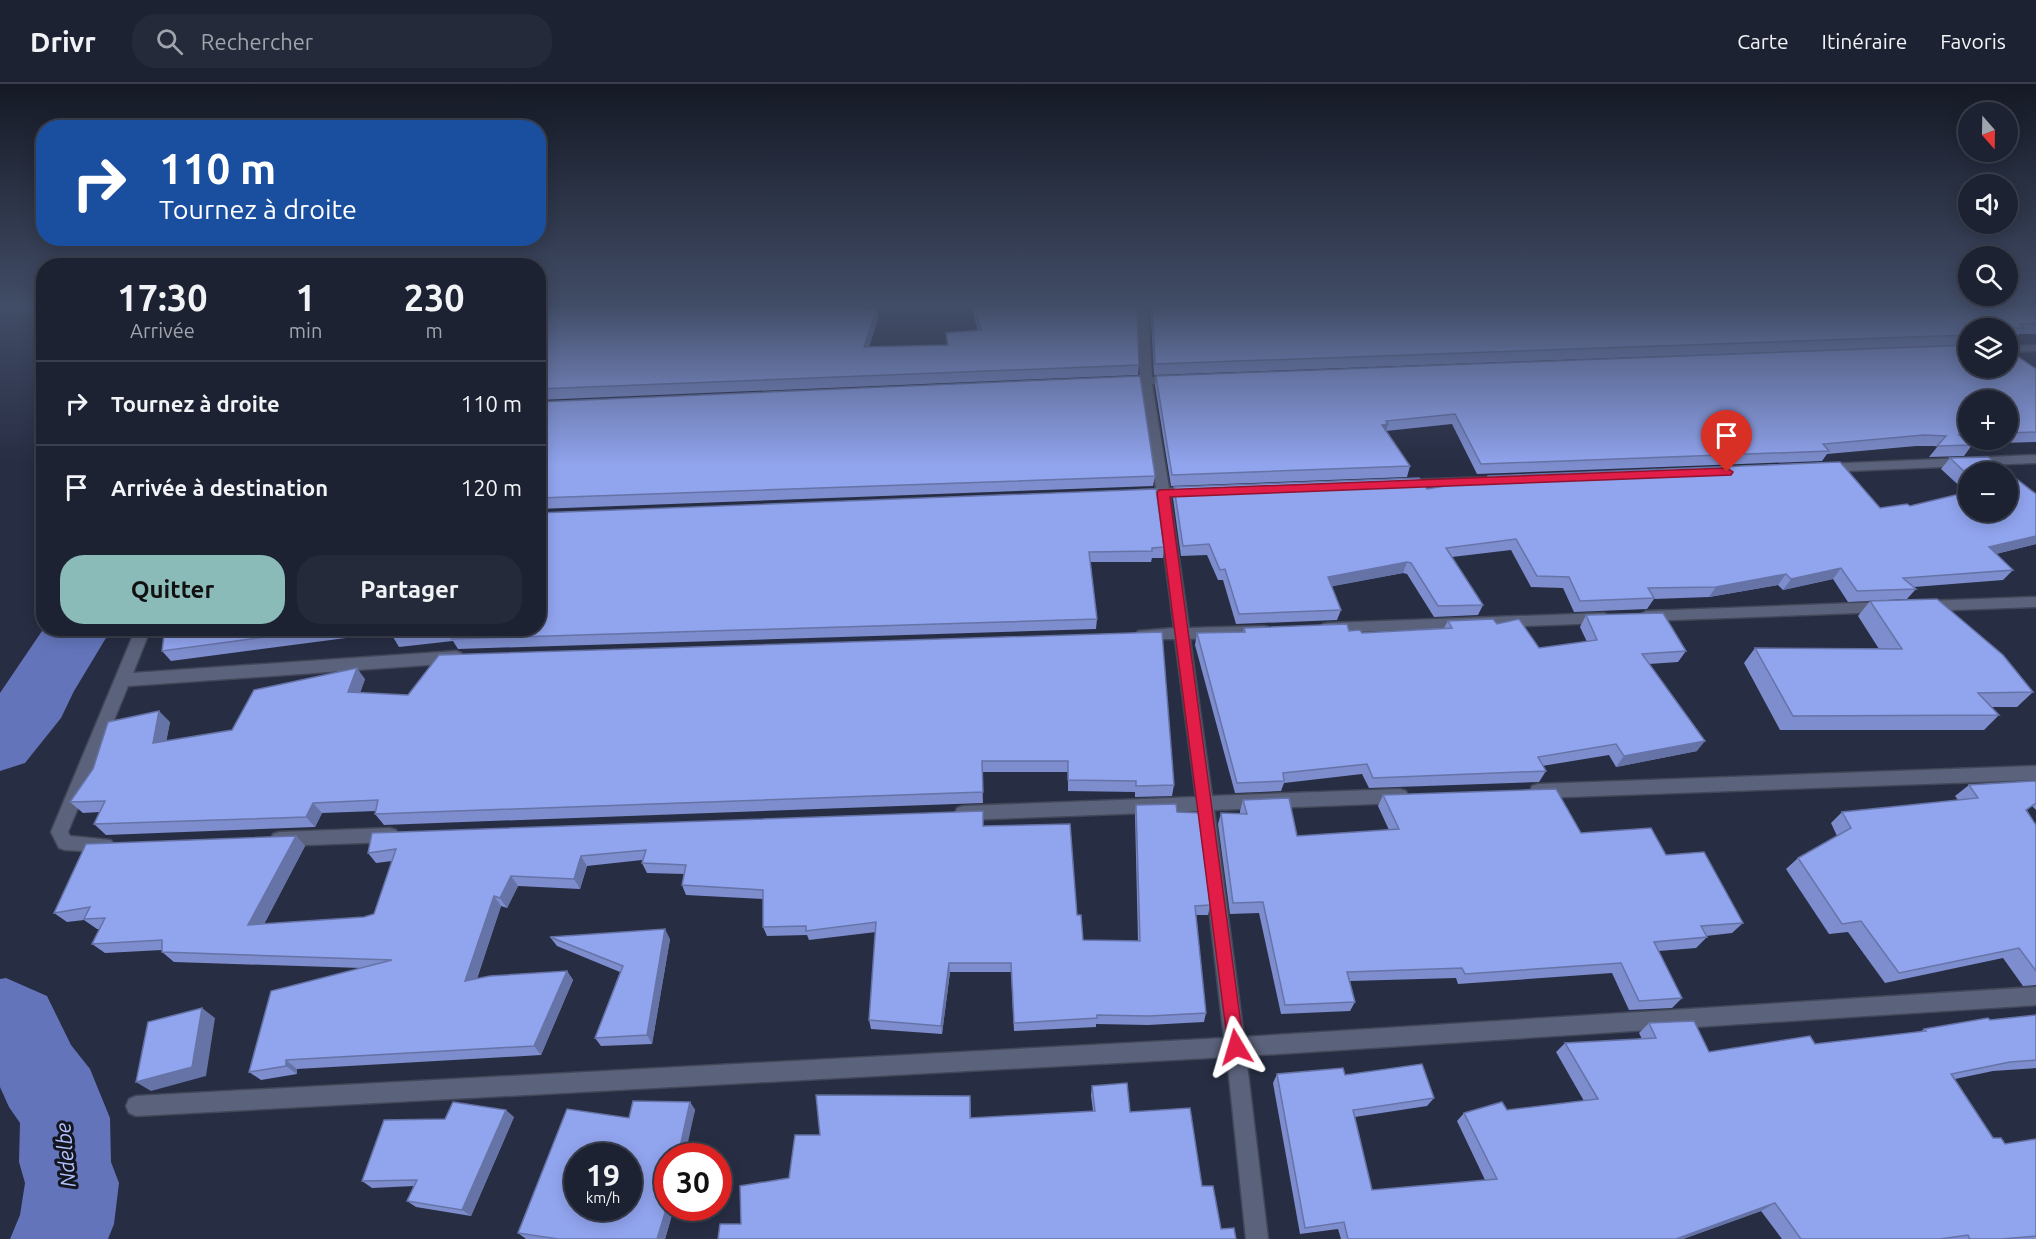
<!DOCTYPE html>
<html lang="fr">
<head>
<meta charset="utf-8">
<style>
	:root { --surface:#1d2232; --page:#252a3a; --text:#f1f3f6; --muted:#a0a4ac; --line:#3b3f4d; --accent:#8bbbb9 }
	body { margin:0; font-family:Ubuntu,sans-serif; background:var(--page); color:var(--text); height:100vh; display:flex; flex-direction:column; font-size:22px; white-space:nowrap }
	* { box-sizing:border-box; margin:0 }
	p { font-size:20px; color:var(--muted) }
	.icon { flex:none; width:33px; height:33px; fill:none; stroke:currentColor; stroke-width:2; stroke-linecap:round; stroke-linejoin:round }
	.map { position:relative; flex:1; overflow:hidden }
	.side { position:absolute; left:36px; top:174px; width:510px; height:378px; display:flex; flex-direction:column; background:var(--surface); border-radius:24px; box-shadow:0 3px 15px #0003,0 0 0 2px var(--line) }
	.side>* { flex:none }
	.hud { position:absolute; left:36px; top:36px; width:510px; height:126px; border-radius:24px; box-shadow:0 3px 15px #0003,0 0 0 2px var(--line); background:#1a4fa0; color:#fff; overflow:hidden }
	.needle { width:39px; rotate:160deg }
	.tools { position:absolute; left:1958px; top:18px; display:grid; gap:12px }
	.tools a { display:grid; place-items:center; width:60px; height:60px; border-radius:50%; background:var(--surface); box-shadow:0 3px 15px #0003,0 0 0 2px var(--line); font-size:30px }
	.speed { position:absolute; left:564px; top:1059px; display:flex; gap:12px; font-size:30px; font-weight:700; text-align:center }
	.speed>* { display:grid; place-content:center; width:78px; height:78px; border-radius:50%; background:var(--surface); box-shadow:0 3px 15px #0003,0 0 0 2px var(--line); line-height:1 }
	.speed small { font-size:15px; font-weight:400 }
	.speed .limit { border:9px solid #d22; background:#fff; color:#111 }
	.pin { position:absolute; display:grid; place-items:center; width:51px; height:51px; color:#fff; margin:-62px -26px; border-radius:50% 50% 50% 0; rotate:-45deg; box-shadow:0 0 6px #0007 }
	.pin .icon { rotate:45deg }
	.me { position:absolute; width:66px; margin:-33px; rotate:353deg; stroke-linejoin:round; filter:drop-shadow(0 0 4px #0008) }
	.turn { display:flex; align-items:center; gap:21px; height:126px; padding:0 24px; font-size:27px }
	.turn .icon { width:78px; height:78px; stroke-width:2.5 }
	.turn b { display:block; font-size:42px; line-height:51px }
	.eta { display:flex; justify-content:space-evenly; align-items:center; height:102px; text-align:center }
	.eta b { font-size:36px; font-weight:600; line-height:42px }
	.button { display:flex; gap:12px; margin-top:auto; padding:12px 24px }
	.button a { flex:1; height:69px; border-radius:24px; background:var(--accent); color:#111; font-size:24px; font-weight:600; line-height:69px; text-align:center }
	.button a+a { background:var(--page); color:var(--text) }
	ul { padding:0; list-style:none }
	li { display:flex; align-items:center; gap:18px; height:84px; padding:0 24px; border-top:2px solid var(--line) }
	li div { flex:1 }
	li b { display:block; font-size:22px }
	li em { font-style:normal }
	header { display:flex; align-items:center; gap:36px; box-sizing:border-box; height:84px; padding:0 30px; background:var(--surface); border-bottom:2px solid var(--line) }
	header strong { font-size:28px }
	nav { display:flex; gap:33px; margin-inline-start:auto; font-size:21px }
	.search { width:420px; height:54px; background:var(--page); display:flex; align-items:center; gap:15px; box-sizing:border-box; padding:0 21px; border-radius:24px; color:var(--muted); font-size:22px }
	.map>svg:first-child { display:block }
	.lines { fill:none; stroke-linecap:round; stroke-linejoin:round }
	.river { fill:#6374ba; fill-rule:evenodd }
	.minor-casing { stroke:#424759; stroke-width:3 }
	.minor { fill:#5b627b; fill-rule:evenodd }
	.wall { fill:#7d8dcd; fill-rule:evenodd }
	.shaded-wall { fill:#6673a7 }
	.building { fill:#91a4ee; stroke:#6673a7; stroke-width:1.5; fill-rule:evenodd }
	.route { fill:#e11d48; stroke:#92132f; stroke-width:1.5 }
	.labels { text-anchor:middle; stroke-width:6; stroke-linejoin:round; paint-order:stroke }
	.near-water-label { font-size:21px; font-style:italic; fill:#b2c2fc; stroke:#131620 }
</style>
</head>
<body>
<header>
<strong>Drivr</strong>
<div class="search"><svg class="icon" aria-label="search" viewBox="0 0 24 24"><circle cx="10" cy="10" r="6"/><path d="M15 15l6 6"/></svg>Rechercher</div>
<nav><a>Carte</a><a>Itinéraire</a><a>Favoris</a></nav>
</header>
<div class="map">
<svg width="2036" height="1155" viewBox="0 0 2036 1155">
	<rect width="100%" height="100%" fill="#272d43"/>
	<g class="lines">
		<!-- river -->
		<g class="river">
			<polygon points="44,544 112,544 74,607 61,634 25,679 0,687 0,609"/>
			<polygon points="6,894 47,912 71,961 90,985 110,1034 111,1078 119,1099 114,1140 108,1155 10,1155 20,1131 25,1099 19,1078 20,1039 9,1023 0,1003 0,895"/>
		</g>
		<!-- minor casing -->
		<g class="minor-casing">
			<g id="minor">
				<polygon points="1138,221 1148,221 1152,293 1174,291 1180,295 1174,299 1152,300 1169,404 1192,404 1199,408 1192,412 1170,413 1189,544 1263,542 1268,543 1270,547 1268,551 1263,552 1190,555 1212,712 1400,705 1406,707 1408,712 1406,717 1400,719 1214,726 1244,953 2036,903 2036,921 1246,972 1268,1155 1246,1155 1227,973 136,1032 129,1029 126,1022 129,1015 136,1012 1224,954 1198,727 963,736 957,734 955,729 957,724 963,722 1196,713 1175,555 1138,555 1136,551 1138,547 1174,544 1157,414 1138,414 1131,410 1138,406 1156,405 1141,301 1123,302 1117,298 1123,294 1140,293"/>
				<polygon points="2036,261 2036,267 2007,268 2007,262"/>
				<polygon points="2036,371 2036,379 1825,388 1819,384 1825,380"/>
				<polygon points="1495,393 1501,397 1500,400 1402,404 1395,400 1402,396"/>
				<polygon points="2036,513 2036,523 1925,527 1918,522 1925,517"/>
				<polygon points="1883,518 1890,523 1883,528 1646,537 1639,532 1646,527"/>
				<polygon points="1604,529 1611,534 1604,539 1328,549 1323,548 1321,544 1323,540 1328,539"/>
				<polygon points="136,544 151,544 133,589 456,567 461,569 463,573 461,577 456,579 128,602 68,748 70,752 111,756 114,761 111,766 105,768 65,766 59,764 51,748"/>
				<polygon points="2036,682 2036,696 1538,714 1532,712 1530,707 1532,702 1538,700"/>
				<polygon points="390,744 396,746 398,751 396,756 390,758 279,762 273,760 271,755 273,750 279,748"/>
			</g>
		</g>
		<!-- minor -->
		<use href="#minor" class="minor"/>
	</g>
	<!-- wall -->
	<g class="wall">
		<polygon points="538,221 868,221 867,225 878,235 869,263 947,261 946,249 978,247 971,221 1137,221 1139,281 1138,291 538,316"/>
		<polygon points="1149,221 2036,221 2036,250 2019,250 2016,254 2007,254 2007,244 1968,244 1968,261 1154,291 1150,221"/>
		<path d="M 2036,285 L 2036,358 L 1971,360 L 1972,361 L 1964,372 L 1929,373 L 1938,362 L 1916,362 L 1827,370 L 1822,377 L 1477,390 L 1452,340 L 1386,347 L 1410,382 L 1407,393 L 1171,402 L 1155,302 L 1156,292 ZM 1968,316 L 2007,316 L 2007,356 L 1968,356 Z"/>
		<polygon points="538,318 1155,392 1153,402 538,425"/>
		<path d="M 1988,373 L 2036,410 L 2036,460 L 1996,470 L 2013,486 L 2003,496 L 1914,503 L 1916,505 L 1907,515 L 1848,518 L 1833,495 L 1783,506 L 1778,501 L 1709,513 L 1654,515 L 1647,525 L 1574,528 L 1563,504 L 1531,503 L 1511,466 L 1452,473 L 1483,521 L 1478,531 L 1434,533 L 1407,490 L 1403,489 L 1331,502 L 1341,526 L 1337,536 L 1236,540 L 1223,496 L 1218,496 L 1207,471 L 1181,472 L 1173,414 L 1174,403 L 1419,394 L 1427,405 L 1486,396 L 1488,392 L 1840,378 L 1880,424 L 1907,420 L 1910,422 L 1967,409 L 1941,385 L 1950,374 ZM 1968,388 L 2007,388 L 2007,428 L 1968,428 Z"/>
		<polygon points="538,429 1164,463 1163,474 1152,474 1151,478 1090,478 1097,535 1096,545 458,565 453,557 399,563 393,553 392,548 171,577 162,567 165,544 538,544"/>
		<polygon points="1870,517 2033,608 2017,623 1991,623 1999,631 1984,646 1780,646 1744,579 1755,564 1879,565 1858,532"/>
		<polygon points="1586,531 1686,567 1678,578 1649,580 1697,667 1616,683 1609,671 1542,682 1546,687 1539,698 1369,704 1362,690 1284,699 1281,707 1235,709 1195,561 1197,549 1243,548 1244,544 1349,547 1362,549 1444,544 1448,537 1497,540 1539,564 1587,558 1580,543"/>
		<polygon points="1162,548 1174,701 1172,712 1135,713 1135,708 1068,707 1068,688 982,688 983,719 384,741 375,730 376,727 322,729 315,743 106,751 94,740 100,728 83,729 70,718 170,638 166,657 232,646 365,595 360,609 408,611"/>
		<polygon points="2036,697 2036,726 2032,722 2027,726 2036,741 2036,901 2023,902 2003,874 1885,899 1848,848 1829,850 1786,785 1798,774 1837,752 1831,739 1842,728 1958,716 1955,712 1969,701"/>
		<polygon points="1383,711 1581,749 1666,771 1743,839 1732,849 1706,852 1707,853 1696,864 1659,867 1682,914 1672,924 1629,926 1612,889 1458,900 1456,894 1350,897 1355,918 1350,927 1281,930 1259,829 1230,830 1218,740 1221,729 1240,730 1240,727 1243,716 1297,752 1389,746 1378,722"/>
		<polygon points="1136,721 1177,728 1210,821 1208,831 1196,831 1206,929 1204,938 1148,941 1096,940 1096,943 1014,947 1011,888 950,888 942,950 871,945 869,936 876,848 809,856 807,851 767,852 763,843 763,815 686,811 682,801 684,790 647,789 642,779 642,776 587,782 580,805 518,802 507,824 501,822 477,895 567,887 573,896 541,971 297,985 297,990 261,996 249,988 361,884 174,878 162,868 162,866 105,869 92,860 100,845 97,845 84,836 67,838 54,829 296,752 305,762 264,840 364,833 374,830 392,777 376,779 368,769 372,749 984,742 1077,831 1083,856 1138,857 1135,732"/>
		<polygon points="550,853 670,855 652,960 601,962 595,954 620,888 557,862"/>
		<polygon points="2036,931 2036,984 1993,987 1955,995 1993,1054 2005,1060 2036,1055 2036,1155 1782,1155 1761,1127 1683,1155 1341,1155 1338,1145 1300,1150 1273,999 1277,990 1345,991 1434,1014 1427,1022 1355,1033 1372,1106 1485,1096 1457,1037 1464,1029 1507,1026 1584,1017 1556,968 1565,959 1642,955 1639,949 1649,939 1709,968 1815,960 1920,948 1924,945 1990,936"/>
		<polygon points="1092,1002 1130,1028 1202,1102 1221,1145 1236,1155 741,1140 789,1094 820,1051 970,1012 971,1034 1093,1027 1091,1011"/>
		<polygon points="690,1018 695,1026 668,1124 674,1124 665,1155 526,1155 518,1149 629,1034"/>
		<polygon points="514,1033 471,1132 416,1123 407,1117 414,1102 372,1104 362,1097"/>
	</g>
	<!-- shaded-wall -->
	<g class="shaded-wall">
		<polygon points="877,225 878,235 865,274 864,263"/>
		<polygon points="1388,340 1385,351 1382,341"/>
		<polygon points="2036,452 2036,460 1979,474 1989,463"/>
		<polygon points="1407,478 1403,489 1324,504 1328,493"/>
		<polygon points="1841,484 1833,495 1783,506 1791,495"/>
		<polygon points="1786,490 1778,501 1709,513 1716,503"/>
		<polygon points="357,584 365,595 356,620 348,608"/>
		<polygon points="159,627 170,638 164,670 153,659"/>
		<polygon points="1705,657 1697,667 1616,683 1624,672"/>
		<polygon points="313,719 322,729 315,743 306,733"/>
		<polygon points="296,752 305,762 259,850 248,841"/>
		<polygon points="581,772 587,782 580,805 574,795"/>
		<polygon points="511,792 518,802 507,824 500,814"/>
		<polygon points="494,812 501,822 473,906 465,897"/>
		<polygon points="665,845 670,855 652,960 647,951"/>
		<polygon points="949,879 950,888 942,950 941,942"/>
		<polygon points="567,887 573,896 541,971 534,962"/>
		<polygon points="202,924 215,934 206,992 151,1007 136,998"/>
		<polygon points="286,976 297,985 297,990 286,982"/>
		<polygon points="690,1018 695,1026 685,1072 678,1072"/>
		<polygon points="506,1026 514,1033 471,1132 462,1126"/>
		<polygon points="668,1119 668,1124 674,1124 665,1155 657,1155"/>
		<polygon points="1775,1119 1761,1127 1683,1155 1676,1155"/>
	</g>
	<!-- building -->
	<g class="building">
		<polygon points="572,221 866,221 865,225 877,225 864,263 948,261 946,249 981,246 973,221 1137,221 1139,281 538,305 538,222"/>
		<polygon points="1152,221 2036,221 2036,240 2020,240 2024,244 1968,244 1968,251 1155,280"/>
		<polygon points="1968,261 1968,284 2007,284 2007,265 2036,285 2036,348 2007,349 2007,316 1968,316 1968,351 1959,351 1972,361 1937,362 1946,352 1924,351 1823,360 1829,367 1481,380 1455,330 1386,337 1388,340 1382,341 1410,382 1172,391 1156,292"/>
		<polygon points="1140,292 1155,392 538,414 538,318"/>
		<polygon points="1988,373 2036,410 2036,452 1989,463 2013,486 1903,494 1916,505 1857,507 1841,484 1791,495 1786,490 1716,503 1648,504 1654,514 1580,517 1569,493 1537,492 1516,455 1446,464 1483,521 1438,522 1411,479 1407,478 1328,493 1341,526 1239,530 1225,485 1220,486 1209,460 1183,462 1174,403 1419,394 1427,405 1489,395 1488,392 1840,378 1880,424 1907,420 1910,422 1968,408 1968,428 2007,428 2007,388 1968,388 1968,391 1950,374"/>
		<polygon points="1156,405 1164,463 1152,464 1152,467 1089,468 1097,535 452,555 460,545 393,553 391,544 538,544 538,429"/>
		<polygon points="1937,515 2003,571 2033,608 1978,609 1999,631 1793,632 1755,564 1902,565 1870,517"/>
		<polygon points="1663,529 1686,567 1642,570 1705,657 1624,672 1616,660 1538,673 1546,687 1373,694 1367,680 1283,689 1284,697 1237,699 1197,549 1245,548 1244,544 1347,540 1349,547 1360,546 1362,549 1452,544 1448,537 1493,535 1497,540 1519,535 1539,564 1597,556 1586,531"/>
		<polygon points="165,544 332,544 162,567"/>
		<polygon points="1162,548 1174,701 1136,702 1136,697 1068,696 1068,677 982,677 983,708 375,730 378,716 313,719 306,733 94,740 105,717 70,718 93,685 108,638 159,627 153,659 232,646 254,606 357,584 348,608 408,611 439,571"/>
		<polygon points="2036,697 2036,719 2026,726 2036,741 2036,887 2019,864 1899,889 1861,837 1842,840 1798,774 1851,744 1842,728 1978,714 1969,701"/>
		<polygon points="1556,705 1581,749 1651,744 1666,771 1704,768 1743,839 1701,842 1707,853 1654,858 1682,914 1639,917 1621,879 1465,890 1462,884 1347,888 1355,918 1285,921 1263,818 1233,819 1221,729 1247,730 1243,716 1289,714 1297,752 1399,745 1383,711"/>
		<polygon points="1176,720 1177,728 1200,729 1210,821 1195,822 1206,929 1149,932 1097,931 1097,934 1014,939 1011,879 949,879 941,942 869,936 876,838 806,847 806,842 763,843 763,806 682,801 686,781 642,779 646,766 581,772 574,795 511,792 500,814 494,812 465,897 490,892 567,887 534,962 286,976 286,982 249,988 271,907 392,876 162,868 162,856 92,860 105,834 84,835 90,823 54,829 86,760 296,752 248,841 364,833 374,830 396,765 368,769 372,749 983,727 983,742 1070,740 1077,831 1081,831 1083,856 1140,857 1136,721"/>
		<polygon points="665,845 647,951 595,954 623,882 550,853"/>
		<polygon points="202,924 192,983 136,998 148,938"/>
		<polygon points="2036,931 2036,976 2010,978 1951,990 1993,1054 2001,1054 2005,1060 2036,1055 2036,1152 2001,1155 1970,1155 1968,1151 1940,1155 1801,1155 1775,1119 1676,1155 1348,1155 1344,1138 1305,1144 1277,990 1343,984 1345,991 1422,980 1434,1014 1353,1026 1372,1106 1497,1095 1464,1029 1502,1018 1507,1026 1598,1015 1565,959 1656,954 1649,939 1694,937 1709,968 1810,952 1815,960 1926,947 1924,945 1988,934 1990,936"/>
		<polygon points="1127,999 1130,1028 1190,1024 1202,1102 1213,1102 1221,1145 1234,1144 1236,1155 718,1155 720,1140 741,1140 740,1102 789,1094 795,1051 820,1051 816,1011 970,1012 970,1034 1095,1027 1092,1002"/>
		<path d="M 633,1017 L 690,1018 L 678,1072 L 668,1072 L 668,1119 L 657,1155 L 558,1155 L 518,1149 L 567,1025 L 629,1034 ZM 578,1072 L 628,1072 L 628,1124 L 578,1124 Z"/>
		<polygon points="453,1018 506,1026 462,1126 407,1117 417,1096 362,1097 384,1036 445,1035"/>
	</g>
	<!-- sky -->
	<linearGradient id="sky" x2="0" y2="1"><stop stop-color="#151925"/><stop offset="0.58" stop-color="#414c66"/><stop offset="1" stop-color="#414c66" stop-opacity="0"/></linearGradient>
	<rect width="2036" height="382" fill="url(#sky)"/>
	<!-- route -->
	<polygon class="route" points="1727,384 1733,388 1731,391 1170,413 1244,963 1242,969 1236,972 1229,969 1157,409 1159,406"/>
	<g class="labels">
		<!-- near-water labels -->
		<g class="near-water-label">
			<text transform="translate(66 1071) rotate(-95)" y="7">Ndelbe</text>
		</g>
	</g>
</svg>
<div class="tools">
<a><svg class="needle" viewBox="-14 -14 28 28"><path d="M0-13l5 13h-10z" fill="#e53935"/><path d="M0 13l5-13h-10z" fill="#a0a4ac"/></svg></a>
<a><svg class="icon" aria-label="sound" viewBox="0 0 24 24"><path d="M4 9h4l5-4v14l-5-4H4zM17 9q2 3 0 6"/></svg></a>
<a><svg class="icon" aria-label="search" viewBox="0 0 24 24"><circle cx="10" cy="10" r="6"/><path d="M15 15l6 6"/></svg></a>
<a><svg class="icon" aria-label="layers" viewBox="0 0 24 24"><path d="M12 4l9 5-9 5-9-5zM3 14l9 5 9-5"/></svg></a>
<a>+</a>
<a>−</a>
</div>
<div class="speed"><div>19<small>km/h</small></div><div class="limit">30</div></div>
<div class="pin" style="left:1727px;top:388px;background:#d93025"><svg class="icon" aria-label="arrive" viewBox="0 0 24 24"><path d="M6 21V4h12l-3 4 3 4H6"/></svg></div>
<svg class="me" style="left:1236px;top:963px" viewBox="-20 -20 40 40"><path d="M0-17L14 15 0 8-14 15z" fill="#e11d48" stroke="#fff" stroke-width="4"/></svg>
<div class="hud">
<div class="turn"><svg class="icon" aria-label="right" viewBox="0 0 24 24"><path d="M7 20v-9h11M14 6l5 5-5 5"/></svg><div><b>110 m</b>Tournez à droite</div></div>
</div>
<section class="side">
<div class="eta">
<div><b>17:30</b><p>Arrivée</p></div>
<div><b>1</b><p>min</p></div>
<div><b>230</b><p>m</p></div>
</div>
<ul>
<li><svg class="icon" aria-label="right" viewBox="0 0 24 24"><path d="M7 20v-9h11M14 6l5 5-5 5"/></svg><div><b>Tournez à droite</b></div><em>110 m</em></li>
<li><svg class="icon" aria-label="arrive" viewBox="0 0 24 24"><path d="M6 21V4h12l-3 4 3 4H6"/></svg><div><b>Arrivée à destination</b></div><em>120 m</em></li>
</ul>
<div class="button"><a>Quitter</a><a>Partager</a></div>
</section>
</div>
</body>
</html>
